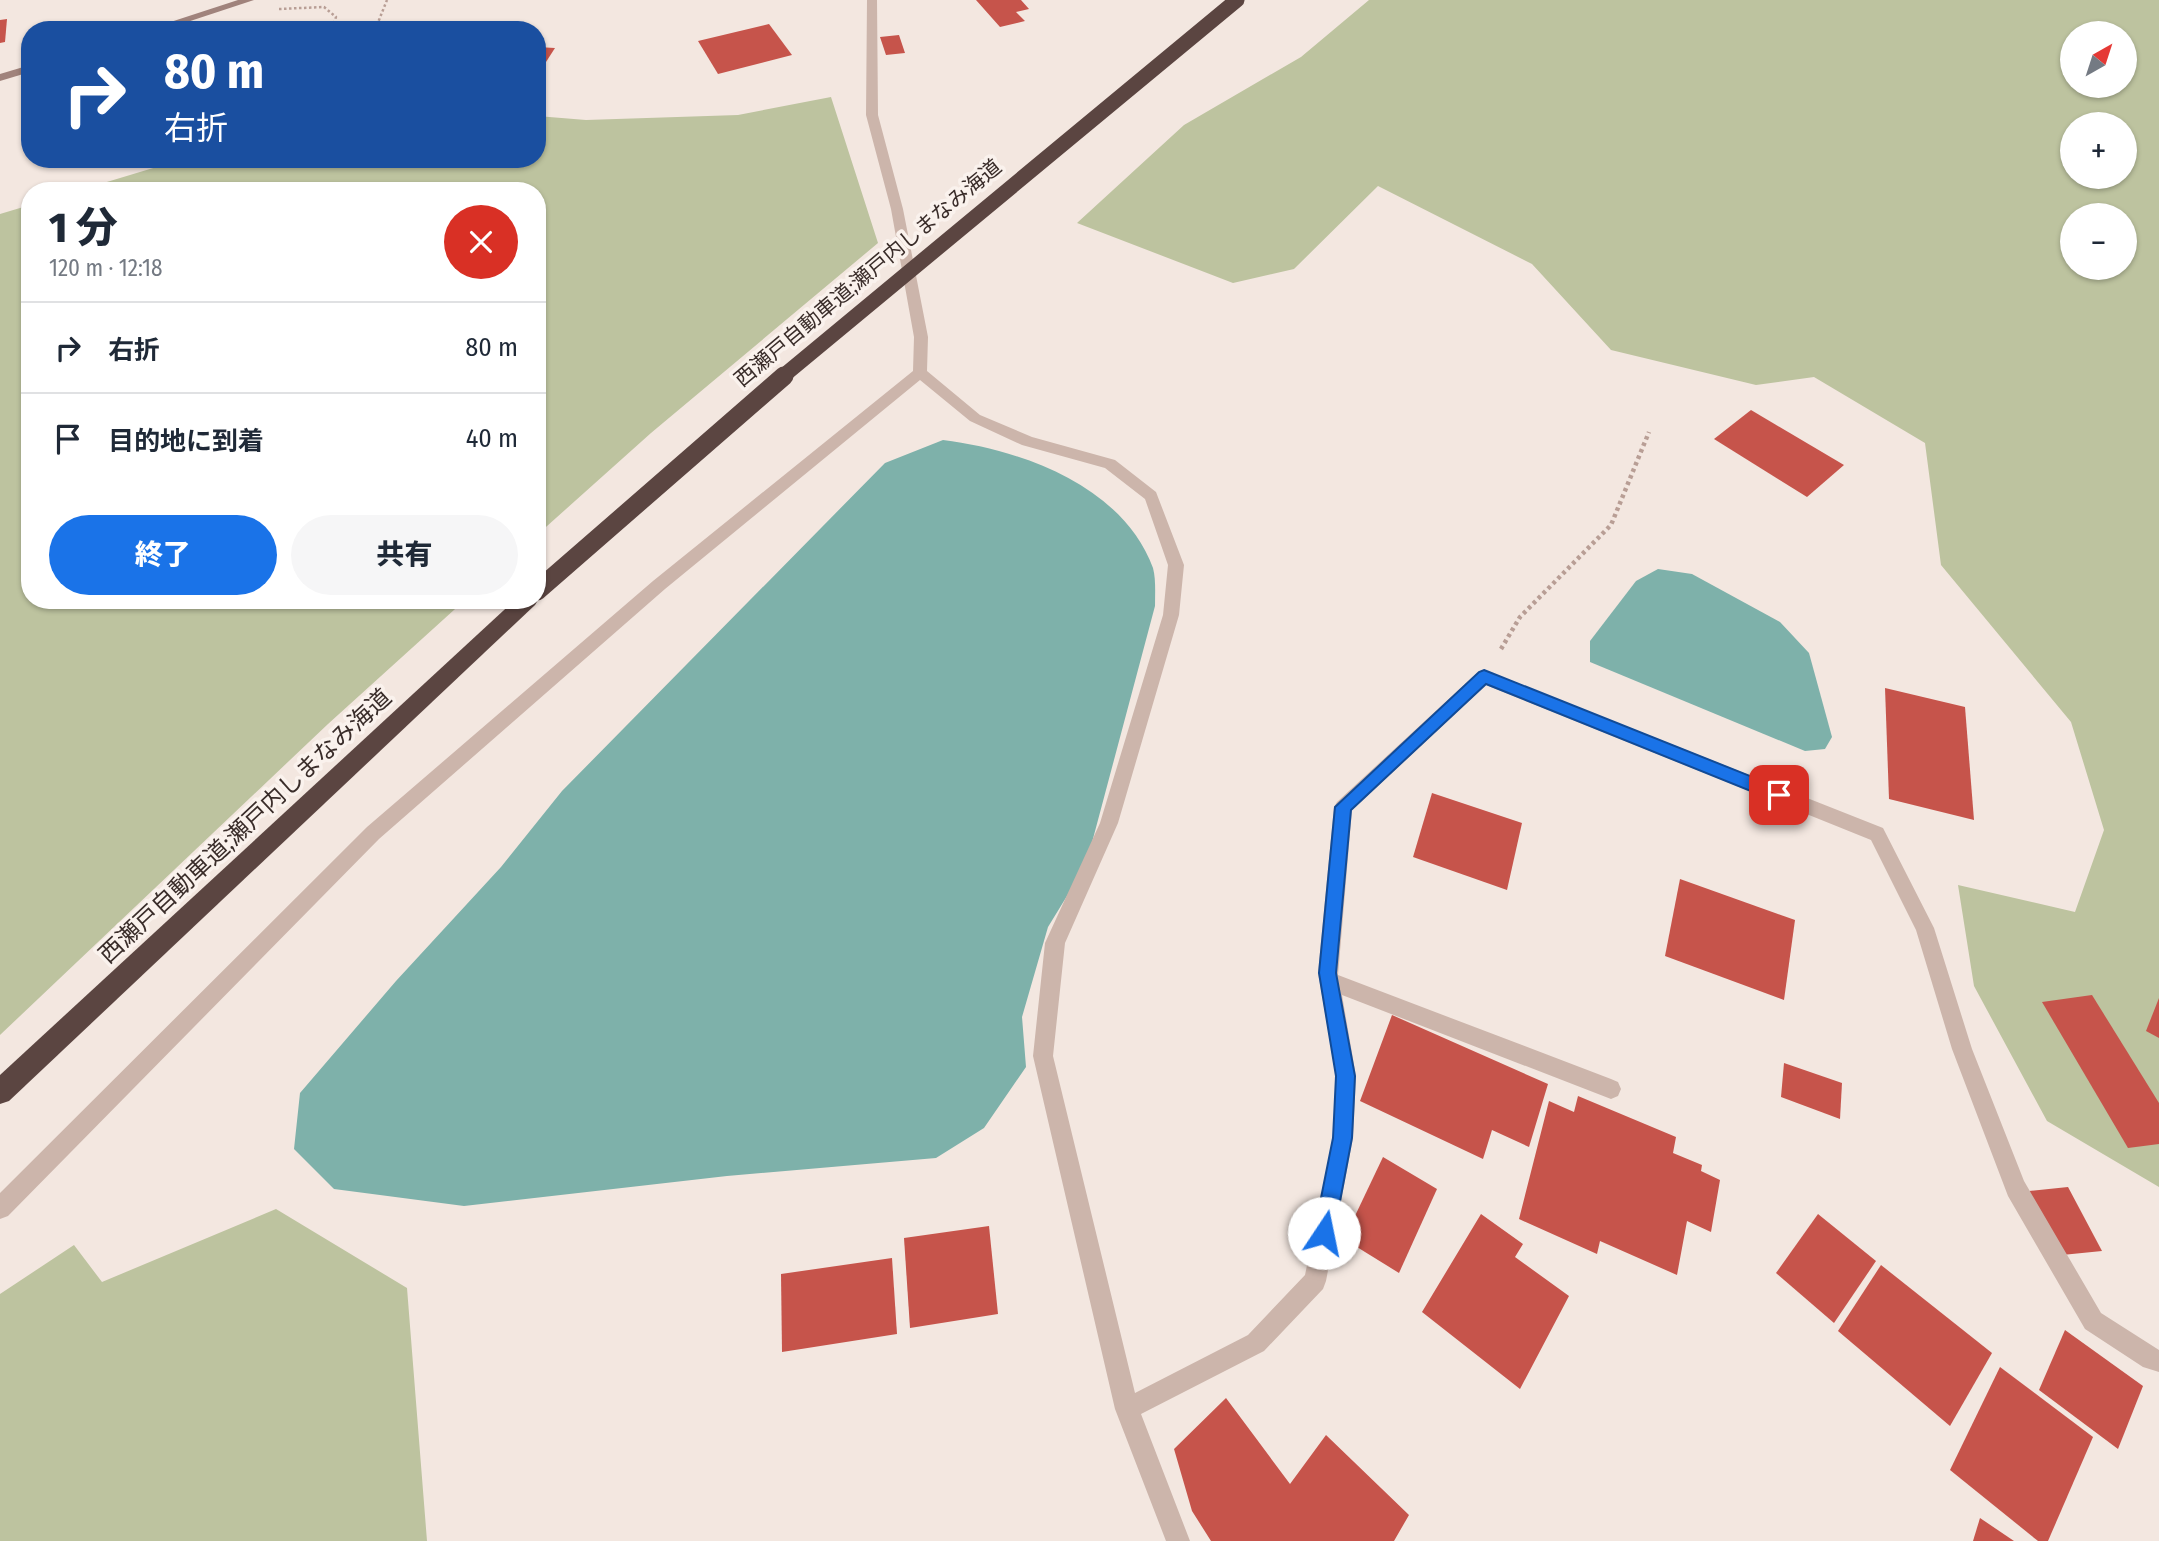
<!DOCTYPE html>
<html lang="ja">
<head>
<meta charset="utf-8">
<style>
	:root { --surface:#fff; --page:#f6f6f7; --text:#1f2937; --muted:#747a83; --line:#e0e1e3; --accent:#1a73e8 }
	body { margin:0; font-family:"Fira Sans Condensed","Noto Sans JP",sans-serif; background:var(--page); color:var(--text); height:100vh; display:flex; flex-direction:column; font-size:26px; white-space:nowrap }
	* { box-sizing:border-box; margin:0 }
	p { font-size:23px; color:var(--muted) }
	.icon { flex:none; width:38px; height:38px; fill:none; stroke:currentColor; stroke-width:2; stroke-linecap:round; stroke-linejoin:round }
	.map { position:relative; flex:1; overflow:hidden }
	.sheet { position:absolute; left:21px; top:182px; width:525px; height:427px; display:flex; flex-direction:column; background:var(--surface); border-radius:28px; box-shadow:0 2px 5px #0004 }
	.sheet>* { flex:none }
	.top-card { position:absolute; left:21px; top:21px; width:525px; height:147px; border-radius:28px; box-shadow:0 2px 5px #0004; background:#1a4fa0; color:#fff; overflow:hidden }
	.needle { width:46px; rotate:39deg }
	.buttons { position:absolute; left:2060px; top:21px; display:grid; gap:14px }
	.buttons a { display:grid; place-items:center; width:77px; height:77px; border-radius:50%; background:var(--surface); box-shadow:0 2px 5px #0004; font-size:35px }
	.pin { position:absolute; display:grid; place-items:center; width:60px; height:60px; color:#fff; margin:-30px; border-radius:14px; box-shadow:0 4px 10px #0006 }
	.me { position:absolute; width:77px; margin:-38px; rotate:11deg; stroke-linejoin:round; filter:drop-shadow(0 0 5px #0008) }
	.turn { display:flex; align-items:center; gap:24px; height:147px; padding:0 28px; font-size:32px }
	.turn .icon { width:91px; height:91px; stroke-width:2.5 }
	.turn b { display:block; font-size:49px; line-height:60px }
	.round { display:grid; place-items:center; flex:none; width:74px; height:74px; border-radius:37px; background:var(--page) }
	.overview { display:flex; align-items:center; justify-content:space-between; height:119px; padding:0 28px }
	h1 { font-size:42px; font-weight:800; line-height:52px }
	.action { display:flex; gap:14px; margin-top:auto; padding:14px 28px }
	.action a { flex:1; height:80px; border-radius:42px; background:var(--accent); color:#fff; font-size:28px; font-weight:800; line-height:80px; text-align:center }
	.action a+a { background:var(--page); color:var(--text) }
	ul { padding:0; list-style:none }
	li { display:flex; align-items:center; gap:21px; height:91px; padding:0 28px; border-top:2px solid var(--line) }
	li div { flex:1 }
	li b { display:block; font-size:26px }
	li em { font-style:normal }
	.map>svg:first-child { display:block }
	.green { fill:#bdc39f; fill-rule:evenodd }
	.water { fill:#7eb1aa }
	.building { fill:#c6544b }
	.lines { fill:none; stroke-linecap:round; stroke-linejoin:round }
	.path-far1 { stroke:#b89e95; stroke-width:2.5; stroke-dasharray:2.5 2.5; stroke-linecap:butt }
	.path { stroke:#b89e95; stroke-width:4.5; stroke-dasharray:3.5 3.5; stroke-linecap:butt }
	.minor { fill:#ccb5ab; fill-rule:evenodd }
	.secondary { fill:#a0837c; fill-rule:evenodd }
	.motorway { fill:#5b4541; fill-rule:evenodd }
	.motorway-bridge-far1 { stroke:#5b4541; stroke-width:15 }
	.motorway-bridge { stroke:#5b4541; stroke-width:19 }
	.route { fill:#1a73e8; stroke:#114b97; stroke-width:2 }
	.labels { text-anchor:middle; stroke-width:7; stroke-linejoin:round; paint-order:stroke }
	.far-street-label { font-size:21px; fill:#3a2d2a; stroke:#faf2ed }
	.street-label { font-size:24px; fill:#3a2d2a; stroke:#faf2ed }
</style>
</head>
<body>
<div class="map">
<svg width="2159" height="1541" viewBox="0 0 2159 1541">
	<rect width="100%" height="100%" fill="#f3e7e0"/>
	<!-- green -->
	<g class="green">
		<path d="M 1369,0 L 2159,0 L 2159,1187 L 2047,1121 L 1974,986 L 1958,885 L 2075,912 L 2104,830 L 2071,722 L 1941,565 L 1925,443 L 1814,377 L 1756,385 L 1611,350 L 1532,264 L 1378,186 L 1294,269 L 1233,283 L 1077,223 L 1184,125 L 1301,57 ZM 2072,33 L 2124,33 L 2124,86 L 2072,86 ZM 2072,124 L 2124,124 L 2124,177 L 2072,177 ZM 2072,215 L 2124,215 L 2124,268 L 2072,268 Z"/>
		<polygon points="831,97 878,243 651,433 537,535 537,191 77,191 183,159 537,159 537,116 586,120 738,115"/>
		<polygon points="30,205 30,600 465,600 328,724 0,1035 0,214"/>
		<polygon points="276,1209 407,1288 427,1541 0,1541 0,1294 74,1245 102,1282"/>
	</g>
	<!-- water -->
	<g class="water">
		<path d="M 943,440 C 1022,450 1123,486 1153,568 C 1156,579 1155,594 1155,606 L 1086,865 L 1048,927 L 1022,1017 L 1026,1067 L 984,1128 L 936,1158 L 727,1176 L 464,1206 L 334,1189 L 294,1149 L 300,1093 L 396,981 L 501,867 L 562,791 L 885,463 Z"/>
		<polygon points="1658,569 1692,574 1780,622 1809,653 1832,737 1825,749 1805,751 1590,662 1590,641 1636,581"/>
	</g>
	<!-- building -->
	<g class="building">
		<polygon points="976,0 1021,0 1029,9 1016,12 1025,21 1000,27"/>
		<polygon points="7,19 5,42 0,43 0,20"/>
		<polygon points="769,24 792,55 718,74 698,41"/>
		<polygon points="899,35 905,53 886,55 880,37"/>
		<polygon points="537,47 555,48 537,76"/>
		<polygon points="1751,410 1844,465 1807,497 1714,439"/>
		<polygon points="1885,688 1965,707 1974,820 1889,799"/>
		<polygon points="1432,793 1522,823 1507,890 1413,857"/>
		<polygon points="1680,879 1795,920 1784,1000 1665,956"/>
		<polygon points="2092,995 2159,1103 2159,1144 2128,1148 2042,1002"/>
		<polygon points="2159,998 2159,1038 2146,1031"/>
		<polygon points="1392,1015 1548,1084 1529,1147 1492,1130 1483,1159 1360,1101"/>
		<polygon points="1784,1063 1842,1083 1840,1119 1781,1097"/>
		<polygon points="1578,1096 1676,1137 1673,1153 1702,1165 1701,1171 1720,1180 1711,1232 1687,1221 1677,1275 1600,1241 1597,1254 1519,1219 1549,1101 1574,1112"/>
		<polygon points="1383,1157 1437,1189 1399,1273 1344,1239"/>
		<polygon points="2068,1187 2102,1251 2062,1255 2029,1191"/>
		<polygon points="1481,1214 1523,1244 1515,1257 1569,1296 1520,1389 1422,1312"/>
		<polygon points="1818,1214 1876,1261 1834,1323 1776,1273"/>
		<polygon points="989,1226 998,1314 910,1328 904,1238"/>
		<polygon points="892,1258 897,1334 782,1352 781,1274"/>
		<polygon points="1881,1265 1992,1353 1950,1426 1838,1331"/>
		<polygon points="2065,1330 2143,1386 2118,1449 2039,1390"/>
		<polygon points="2000,1367 2093,1437 2048,1541 2038,1541 1950,1470"/>
		<polygon points="1226,1398 1290,1484 1326,1435 1409,1515 1394,1541 1211,1541 1192,1511 1174,1449"/>
		<polygon points="1980,1518 2014,1541 1973,1541"/>
	</g>
	<g class="lines">
		<!-- path-far1 -->
		<g class="path-far1">
			<polyline points="279,9 324,7 336,17 332,30"/>
			<polyline points="375,30 387,0"/>
		</g>
		<!-- path -->
		<polyline class="path" points="1501,649 1520,617 1611,525 1649,432"/>
		<!-- minor -->
		<polygon class="minor" points="867,0 877,0 878,115 903,209 928,337 927,371 980,415 1032,437 1115,460 1156,492 1184,565 1179,615 1118,823 1065,943 1053,1056 1135,1393 1248,1335 1305,1275 1333,1138 1336,1076 1318,973 1334,807 1337,802 1478,672 1484,670 1883,828 1934,928 1972,1049 2024,1181 2101,1313 2159,1350 2159,1372 2143,1367 2085,1329 2008,1196 1952,1049 1916,930 1871,840 1486,685 1352,810 1338,975 1611,1079 1618,1082 1621,1089 1618,1096 1611,1099 1342,995 1356,1076 1353,1138 1326,1281 1323,1289 1264,1351 1141,1414 1190,1541 1166,1541 1115,1409 1033,1056 1045,943 1100,823 1163,615 1168,565 1145,499 1105,468 1022,445 970,421 920,380 665,589 379,839 8,1216 0,1219 0,1193 367,827 653,581 913,371 914,337 891,209 866,115"/>
		<!-- secondary -->
		<g class="secondary">
			<polygon points="238,0 254,0 163,30 146,30"/>
			<polygon points="30,65 30,72 0,81 0,74"/>
		</g>
		<!-- motorway -->
		<polygon class="motorway" points="537,599 538,600 535,605 9,1101 0,1104 0,1075 515,600"/>
		<!-- motorway-bridge-far1 -->
		<polyline class="motorway-bridge-far1" points="782,377 1237,0"/>
		<!-- motorway-bridge -->
		<polyline class="motorway-bridge" points="537,591 784,376"/>
	</g>
	<!-- route -->
	<polygon class="route" points="1484,670 1785,790 1787,795 1785,800 1773,800 1486,684 1351,810 1336,973 1355,1076 1353,1118 1352,1138 1334,1233 1331,1240 1324,1243 1317,1240 1314,1233 1333,1138 1334,1118 1336,1076 1319,973 1335,807 1479,672"/>
	<g class="labels">
		<!-- far-street labels -->
		<g class="far-street-label">
			<text transform="translate(868 273) rotate(-40)" y="7">西瀬戸自動車道;瀬戸内しまなみ海道</text>
		</g>
		<!-- street labels -->
		<g class="street-label">
			<text transform="translate(245 826) rotate(-43)" y="8">西瀬戸自動車道;瀬戸内しまなみ海道</text>
		</g>
	</g>
</svg>
<div class="buttons">
<a><svg class="needle" viewBox="-14 -14 28 28"><path d="M0-13l5 13h-10z" fill="#e53935"/><path d="M0 13l5-13h-10z" fill="#747a83"/></svg></a>
<a>+</a>
<a>−</a>
</div>
<div class="pin" style="left:1779px;top:795px;background:#d93025"><svg class="icon" aria-label="arrive" viewBox="0 0 24 24"><path d="M6 21V4h12l-3 4 3 4H6"/></svg></div>
<svg class="me" style="left:1324px;top:1233px" viewBox="-20 -20 40 40"><circle r="19" fill="#fff"/><path d="M0-13L10 11 0 6-10 11z" fill="#1a73e8"/></svg>
<div class="top-card">
<div class="turn"><svg class="icon" aria-label="right" viewBox="0 0 24 24"><path d="M7 20v-9h11M14 6l5 5-5 5"/></svg><div><b>80 m</b>右折</div></div>
</div>
<section class="sheet">
<div class="overview"><div><h1>1 分</h1><p>120 m · 12:18</p></div><a class="round" style="background:#d93025;color:#fff"><svg class="icon" aria-label="close" viewBox="0 0 24 24"><path d="M6 6l12 12M18 6L6 18"/></svg></a></div>
<ul>
<li><svg class="icon" aria-label="right" viewBox="0 0 24 24"><path d="M7 20v-9h11M14 6l5 5-5 5"/></svg><div><b>右折</b></div><em>80 m</em></li>
<li><svg class="icon" aria-label="arrive" viewBox="0 0 24 24"><path d="M6 21V4h12l-3 4 3 4H6"/></svg><div><b>目的地に到着</b></div><em>40 m</em></li>
</ul>
<div class="action"><a>終了</a><a>共有</a></div>
</section>
</div>
</body>
</html>
